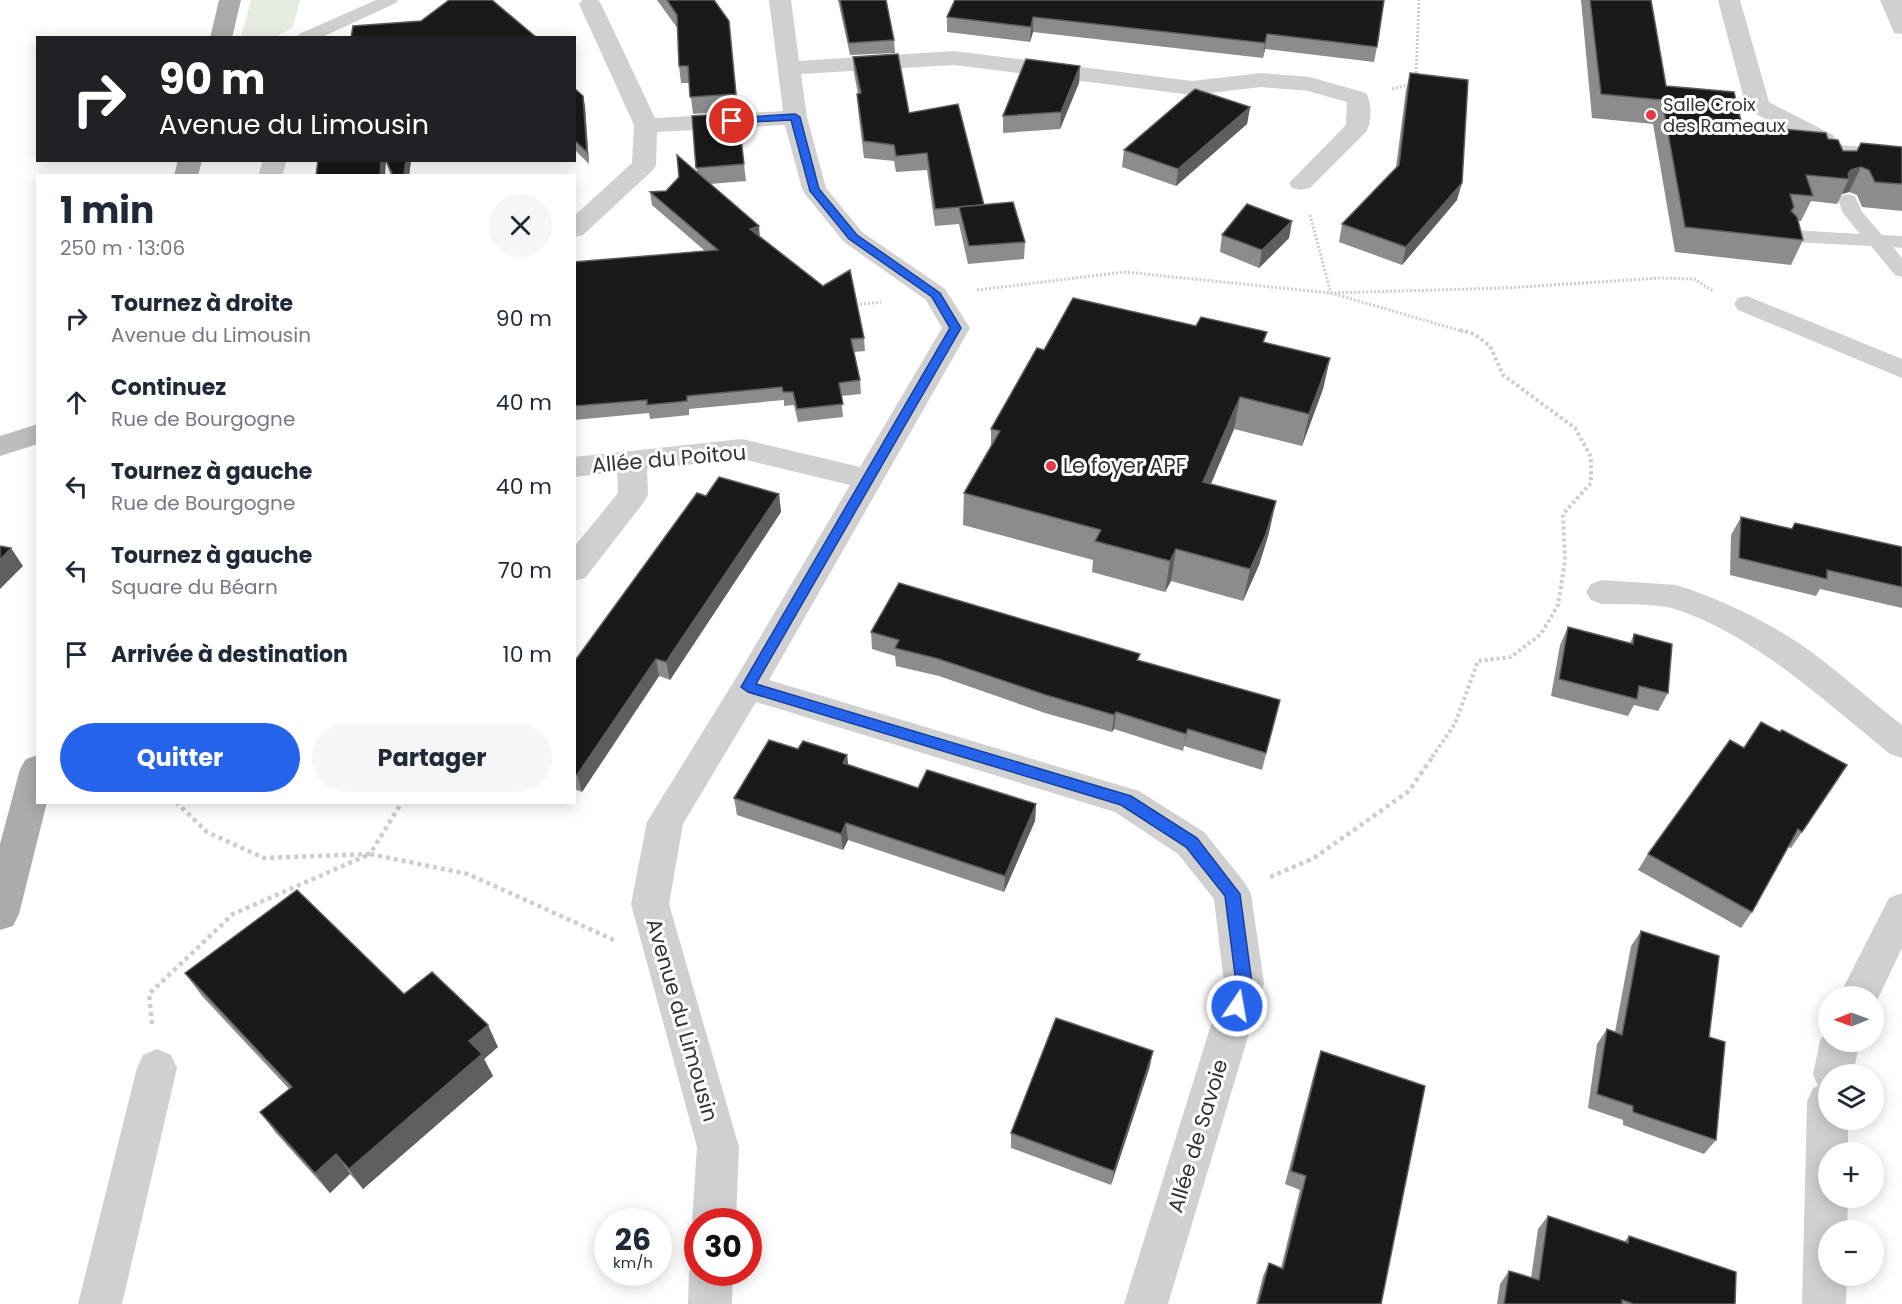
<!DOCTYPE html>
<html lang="fr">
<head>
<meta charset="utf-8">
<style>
	:root { --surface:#fff; --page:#f6f6f7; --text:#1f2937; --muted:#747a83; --accent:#2563eb }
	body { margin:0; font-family:Poppins,sans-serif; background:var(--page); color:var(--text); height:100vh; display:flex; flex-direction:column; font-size:22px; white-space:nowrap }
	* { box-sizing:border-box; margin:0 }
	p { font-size:20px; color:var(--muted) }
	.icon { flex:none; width:33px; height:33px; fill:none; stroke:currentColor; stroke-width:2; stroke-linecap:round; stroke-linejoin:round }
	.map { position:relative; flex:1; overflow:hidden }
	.drawer { position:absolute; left:36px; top:174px; width:540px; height:630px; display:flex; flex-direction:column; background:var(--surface); border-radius:0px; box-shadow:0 3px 15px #0003 }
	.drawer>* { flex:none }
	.top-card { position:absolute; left:36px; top:36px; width:540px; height:126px; border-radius:0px; box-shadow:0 3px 15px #0003; background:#202124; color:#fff; overflow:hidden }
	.needle { width:39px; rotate:269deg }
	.buttons { position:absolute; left:1818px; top:986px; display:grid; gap:12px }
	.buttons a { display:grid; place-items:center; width:66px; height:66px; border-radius:50%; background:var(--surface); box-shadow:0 3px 15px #0003; font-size:30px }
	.speed { position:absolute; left:594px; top:1208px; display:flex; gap:12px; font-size:30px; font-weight:700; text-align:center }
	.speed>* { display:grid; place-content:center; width:78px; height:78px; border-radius:50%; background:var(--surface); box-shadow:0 3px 15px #0003; line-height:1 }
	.speed small { font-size:15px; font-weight:400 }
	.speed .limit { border:9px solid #d22; background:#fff; color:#111 }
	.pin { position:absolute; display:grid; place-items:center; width:51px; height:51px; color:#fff; margin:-26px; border:3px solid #fff; border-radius:50%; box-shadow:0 2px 6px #0007 }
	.me { position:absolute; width:66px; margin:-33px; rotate:12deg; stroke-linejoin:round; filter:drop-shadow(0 0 4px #0008) }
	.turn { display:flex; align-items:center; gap:21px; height:126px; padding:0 24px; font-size:27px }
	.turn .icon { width:78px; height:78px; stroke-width:2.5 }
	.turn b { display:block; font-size:42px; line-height:51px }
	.round { display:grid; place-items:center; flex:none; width:63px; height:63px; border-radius:32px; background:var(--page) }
	.summary { display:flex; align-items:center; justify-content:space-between; height:102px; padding:0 24px }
	h1 { font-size:36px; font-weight:700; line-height:45px }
	.action { display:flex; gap:12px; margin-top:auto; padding:12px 24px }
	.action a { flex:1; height:69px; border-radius:36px; background:var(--accent); color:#fff; font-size:24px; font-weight:700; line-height:69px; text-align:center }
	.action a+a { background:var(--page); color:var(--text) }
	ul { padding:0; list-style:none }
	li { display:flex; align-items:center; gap:18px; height:84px; padding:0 24px }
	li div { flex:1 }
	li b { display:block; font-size:22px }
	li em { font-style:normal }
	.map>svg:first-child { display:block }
	.green { fill:#e6ecdf }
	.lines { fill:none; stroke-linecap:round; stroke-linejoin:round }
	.path-far2 { stroke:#cdcdcd; stroke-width:3; stroke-dasharray:2 2; stroke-linecap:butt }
	.path-far1 { stroke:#cdcdcd; stroke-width:4; stroke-dasharray:3 3; stroke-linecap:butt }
	.path { stroke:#cdcdcd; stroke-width:4.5; stroke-dasharray:4 4; stroke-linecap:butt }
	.lane { fill:#d0d0d0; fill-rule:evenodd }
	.street { fill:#d0d0d0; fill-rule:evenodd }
	.secondary { fill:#bdbdbd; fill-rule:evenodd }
	.primary { fill:#ababab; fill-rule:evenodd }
	.wall { fill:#8c8c8c }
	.shaded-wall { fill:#5f5f5f }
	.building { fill:#1a1a1a; stroke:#5f5f5f; stroke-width:1.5 }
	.route { fill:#2563eb; stroke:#184099; stroke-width:1.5 }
	.poi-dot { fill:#e63946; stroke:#fff; stroke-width:2 }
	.labels { text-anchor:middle; stroke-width:6; stroke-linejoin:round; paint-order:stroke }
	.far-poi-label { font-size:18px; fill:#333; stroke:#fff; text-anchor:start }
	.street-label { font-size:21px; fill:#333; stroke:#fff }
	.poi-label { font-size:21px; fill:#333; stroke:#fff; text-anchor:start }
</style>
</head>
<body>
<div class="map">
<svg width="1902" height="1304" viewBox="0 0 1902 1304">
	<rect width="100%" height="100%" fill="#fff"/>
	<!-- green -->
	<polygon class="green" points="251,0 300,0 293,27 275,37 241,37"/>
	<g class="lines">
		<!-- path-far2 -->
		<g class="path-far2">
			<polyline points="1416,77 1419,0"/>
			<polyline points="1392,89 1411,84"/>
			<polyline points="1310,215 1331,293 1505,288 1660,278 1694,279 1713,291"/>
			<polyline points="977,290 1125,272 1331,293 1465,332"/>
			<polyline points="852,305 881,302"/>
		</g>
		<!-- path-far1 -->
		<polyline class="path-far1" points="1432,757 1455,724 1478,661 1511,657 1541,634 1558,605 1565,561 1563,514 1591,483 1591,457 1575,428 1503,375 1490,346 1474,334 1460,330"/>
		<!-- path -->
		<g class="path">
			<polyline points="176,802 207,832 264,858 370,854 402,802"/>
			<polyline points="1270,877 1314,858 1409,791 1433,756"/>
			<polyline points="152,1024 149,994 233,914 370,854 468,874 614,940"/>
		</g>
		<!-- lane -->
		<g class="lane">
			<polygon points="376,0 398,0 396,3 320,38 297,38 299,34"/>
			<polygon points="1848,194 1855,196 1862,212 1882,235 1902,236 1902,248 1893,247 1902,258 1902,277 1895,275 1871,246 1792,242 1785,240 1782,236 1785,232 1792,230 1860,234 1843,213 1838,200 1841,196"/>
		</g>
		<!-- street -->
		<g class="street">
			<path d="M 582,0 L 598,0 L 601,4 L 655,118 L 783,111 L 769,0 L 791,0 L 799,61 L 954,51 L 1192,81 L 1261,73 L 1310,77 L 1366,93 C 1372,102 1372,123 1366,132 L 1310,188 L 1301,190 L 1292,188 L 1289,183 L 1346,125 L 1347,102 L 1308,91 L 1261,87 L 1192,95 L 954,65 L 801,74 L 807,117 L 826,188 L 862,232 L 945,289 L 970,328 L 769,680 L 1139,791 L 1204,832 L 1245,883 L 1251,894 L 1264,983 L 1168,1304 L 1124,1304 L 1224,983 L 1214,899 L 1178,854 L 1115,812 L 756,702 L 683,824 L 669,904 L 739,1147 L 736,1221 L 698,1221 L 698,1233 L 692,1221 L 697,1147 L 631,904 L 647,822 L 736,678 L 850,485 L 742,459 L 647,469 L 648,495 L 644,502 L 585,578 L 574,581 L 574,547 L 618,493 L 617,472 L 574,477 L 574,457 L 742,439 L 860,467 L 942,328 L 926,300 L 844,242 L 805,194 L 802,189 L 785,125 L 657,132 L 656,165 L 653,170 L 583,235 L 574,237 L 574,216 L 632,163 L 634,125 L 579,4 Z"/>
			<polygon points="1718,0 1740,0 1769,102 1833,135 1840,145 1902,150 1902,164 1825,157 1816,145 1752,112 1744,99"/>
			<polygon points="1880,0 1902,0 1902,34 1894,33"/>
			<polygon points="263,160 287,160 282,176 258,176"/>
			<polygon points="1747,296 1902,359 1902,378 1738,310 1734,304 1738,298"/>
			<path d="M 1602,580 L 1676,585 C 1718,598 1760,618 1797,642 C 1833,666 1867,698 1902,725 L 1902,758 L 1890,754 C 1825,702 1755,635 1675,609 C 1655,603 1623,605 1602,604 L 1591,600 L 1586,592 L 1591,584 Z"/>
			<polygon points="1902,893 1902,948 1874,1007 1874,996 1839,996 1889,898"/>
			<polygon points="1828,1027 1828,1041 1860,1041 1853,1074 1828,1074 1828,1119 1848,1119 1848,1152 1828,1152 1828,1197 1848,1197 1847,1230 1828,1230 1828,1275 1847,1275 1846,1304 1802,1304 1807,1102 1813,1088 1818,1086 1813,1074 1820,1041"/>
			<polygon points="157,1049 171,1055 177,1068 122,1304 78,1304 137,1068 143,1055"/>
			<polygon points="698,1255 698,1272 733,1272 732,1304 688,1304 689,1272"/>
		</g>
		<!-- secondary -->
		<polygon class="secondary" points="38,424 38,444 0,456 0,436"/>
		<!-- primary -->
		<g class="primary">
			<polygon points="219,0 241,0 232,38 210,38"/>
			<polygon points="178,160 202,160 198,176 174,176"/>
			<polygon points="38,755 38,802 47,802 19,914 13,926 0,930 0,844 20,769 26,759"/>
		</g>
	</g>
	<!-- wall -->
	<g class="wall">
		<polygon points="657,0 714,0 729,21 738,111 693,114 689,83 681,83 679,66 678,29"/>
		<polygon points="838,0 886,0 894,40 895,53 850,55"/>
		<polygon points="1384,0 1377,47 1374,62 1265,49 1263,58 1033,32 1030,42 947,32 947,17"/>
		<polygon points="1581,0 1651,0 1666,86 1742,125 1828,139 1843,151 1857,151 1902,147 1902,211 1862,207 1857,195 1849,192 1842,194 1837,204 1811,201 1801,221 1798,221 1803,240 1791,265 1675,252 1653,124 1592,118"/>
		<polygon points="853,57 909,113 984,205 1025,242 1024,259 968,264 959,224 935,226 927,170 896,172 894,161 864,158 858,110 857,94 858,94 854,73"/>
		<polygon points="1080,66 1079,83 1060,129 1003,133 1003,116"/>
		<polygon points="1410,73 1457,200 1402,265 1339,242 1342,224 1396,167 1406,90"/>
		<polygon points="574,88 583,96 585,107 589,164 574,149"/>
		<polygon points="1250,107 1247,124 1176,186 1122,167 1124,150"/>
		<polygon points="738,113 746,181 710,184 760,237 864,338 865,351 854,352 860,380 861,394 841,396 843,417 798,422 794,405 784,406 784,400 689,409 689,415 650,419 649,413 574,420 574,262 705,251 652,205 650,192 666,191 697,172 692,116"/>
		<polygon points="318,160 411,160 409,176 391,176 386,162"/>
		<polygon points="1292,221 1289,238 1259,268 1220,252 1222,235"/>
		<polygon points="1044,350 1330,358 1323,389 1302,446 1234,429 1211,484 1269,533 1259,565 1243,601 1171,581 1165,592 1092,572 1093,560 963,525 964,493 991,446 991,429"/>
		<polygon points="779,494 781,512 670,680 659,676 582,792 574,789 574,662 706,496"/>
		<polygon points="1741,517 1792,529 1902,547 1902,608 1820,589 1816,596 1730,575 1731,535"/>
		<polygon points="1568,627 1630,643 1634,634 1668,693 1658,711 1634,705 1628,716 1551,696 1560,645"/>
		<polygon points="871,632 1139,660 1280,700 1262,770 1184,746 1183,751 1114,729 1112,732 1045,713 939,676 896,666 895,656 872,649"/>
		<polygon points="1730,740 1802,832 1791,848 1788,847 1752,912 1741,928 1638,870 1648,854"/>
		<polygon points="798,749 847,755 848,765 918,788 1036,804 1035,821 1004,892 848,840 843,850 737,815 734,798"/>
		<polygon points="1641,931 1709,1037 1716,1140 1704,1154 1623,1125 1623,1120 1588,1108 1597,1044 1607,1029 1615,1032 1631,946"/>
		<polygon points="185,973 404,994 498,1047 484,1059 493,1076 363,1189 350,1174 330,1193 276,1133 260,1112 289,1089 202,996"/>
		<polygon points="1321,1051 1381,1304 1256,1304 1263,1276 1269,1263 1281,1268 1300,1190 1285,1184 1316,1066"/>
		<polygon points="1150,1066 1111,1185 1011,1148 1011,1133"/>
		<polygon points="1548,1216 1624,1242 1629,1236 1735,1304 1497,1304 1500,1284 1509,1271 1531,1278 1538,1229"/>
	</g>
	<!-- shaded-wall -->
	<g class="shaded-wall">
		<polygon points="1033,17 1033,32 1030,42 1031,27"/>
		<polygon points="1267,34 1265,49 1263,58 1265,43"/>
		<polygon points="1080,66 1079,83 1060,129 1061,112"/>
		<polygon points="583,96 585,107 589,164 587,152"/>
		<polygon points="1250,107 1247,124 1176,186 1178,169"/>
		<polygon points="381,160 385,160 386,162 385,176 380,176"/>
		<polygon points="406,160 411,160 409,176 404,176"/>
		<polygon points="1861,167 1849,192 1842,194 1849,179 1848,174 1851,170"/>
		<polygon points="1462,183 1457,200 1402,265 1406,247"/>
		<polygon points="1292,221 1289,238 1259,268 1262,250"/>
		<polygon points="759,226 760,239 750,229"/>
		<polygon points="1330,358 1323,389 1302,446 1309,414"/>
		<polygon points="1240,397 1234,429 1198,514 1203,482"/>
		<polygon points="779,494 781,512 670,680 666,662"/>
		<polygon points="1276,501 1269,533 1259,565 1243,601 1250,569"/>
		<polygon points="11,548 23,566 0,589 0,560"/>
		<polygon points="1176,549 1171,581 1165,592 1170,561"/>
		<polygon points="656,659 659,676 582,792 577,775"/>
		<polygon points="1116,712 1114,729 1112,732 1114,715"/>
		<polygon points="1188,729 1184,746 1183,751 1186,734"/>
		<polygon points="847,755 849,772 843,763"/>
		<polygon points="1036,804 1035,821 1004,892 1005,876"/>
		<polygon points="846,823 848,840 843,850 841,834"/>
		<polygon points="488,1025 498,1047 484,1059 493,1076 363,1189 349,1169 469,1041"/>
		<polygon points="1153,1051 1150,1066 1111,1185 1114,1171"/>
		<polygon points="336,1154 350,1174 330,1193 315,1173"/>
	</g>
	<!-- building -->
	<g class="building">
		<polygon points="449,0 492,0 537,38 351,38 353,26 421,21"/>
		<polygon points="667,0 714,0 729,21 736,94 690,97 688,66 679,66 677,15"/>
		<polygon points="840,0 886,0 894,40 849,43"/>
		<polygon points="955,0 1384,0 1377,47 1267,34 1265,43 1033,17 1031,27 947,17"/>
		<polygon points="1590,0 1651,0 1666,86 1734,92 1742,125 1826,133 1828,139 1838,140 1843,151 1857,151 1861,143 1902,147 1902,184 1875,182 1869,170 1861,167 1851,170 1848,174 1849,179 1806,175 1813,196 1790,194 1794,207 1791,211 1797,217 1803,240 1685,227 1662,100 1601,94"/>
		<polygon points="898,54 909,113 958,104 984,205 935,209 927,153 896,156 894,145 864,141 857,94 861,93 853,57"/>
		<polygon points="1026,59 1080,66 1061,112 1003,116"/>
		<polygon points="1410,73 1468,80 1462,183 1406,247 1342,224 1399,165"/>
		<polygon points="574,88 583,96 587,152 574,140"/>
		<polygon points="1195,89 1250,107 1178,169 1124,150"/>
		<polygon points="738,113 744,164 696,168 692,116"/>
		<polygon points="677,155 759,226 750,229 823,286 850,270 864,338 851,339 860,380 839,383 843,404 797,409 793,392 783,392 782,387 687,396 687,401 647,405 647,400 574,406 574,262 718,250 650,192 666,191 679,177"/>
		<polygon points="318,160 381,160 380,176 316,176"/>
		<polygon points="386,160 406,160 404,176 393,176"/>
		<polygon points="1013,202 1025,242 969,246 959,207"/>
		<polygon points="1247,204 1292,221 1262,250 1222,235"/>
		<polygon points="1073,298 1196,326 1201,317 1267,332 1263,342 1330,358 1309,414 1240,397 1203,482 1276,501 1266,534 1250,569 1176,549 1170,561 1095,541 1101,530 964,493 1000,431 991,429 1037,348 1044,350"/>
		<polygon points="719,477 779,494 666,662 656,659 577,775 574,774 574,662 697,493 706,496"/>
		<polygon points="1741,517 1792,529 1795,523 1902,547 1902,587 1827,570 1827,579 1739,558"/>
		<polygon points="0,546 11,548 0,560"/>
		<polygon points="899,583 1140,654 1137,660 1280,700 1266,753 1188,729 1186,734 1116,712 1114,715 1046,695 939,659 895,648 899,640 871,632"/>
		<polygon points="1568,627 1633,644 1634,634 1672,644 1668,693 1639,686 1637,699 1559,679"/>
		<polygon points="1761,722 1780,732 1782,730 1847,765 1802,832 1798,829 1752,912 1648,854 1730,740 1744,748"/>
		<polygon points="769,740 798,749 803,741 847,755 843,763 918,788 927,770 1036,804 1005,876 846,823 841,834 734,798"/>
		<polygon points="297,890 404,994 432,972 488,1025 469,1041 482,1054 349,1169 336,1154 315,1173 260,1112 292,1087 185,973"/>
		<polygon points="1641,931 1719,956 1709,1037 1725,1042 1716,1140 1633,1112 1633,1106 1597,1094 1607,1029 1622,1035"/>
		<polygon points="1056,1018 1153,1051 1114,1171 1011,1133"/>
		<polygon points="1321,1051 1425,1086 1381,1304 1258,1304 1269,1263 1283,1269 1306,1176 1291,1171"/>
		<polygon points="1548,1216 1628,1243 1629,1236 1736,1272 1735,1304 1634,1304 1622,1300 1622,1304 1504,1304 1509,1271 1539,1280"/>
	</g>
	<!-- route -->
	<polygon class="route" points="795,114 800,117 819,189 857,235 940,293 961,328 756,684 1131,796 1197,838 1240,894 1252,983 1243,1011 1237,1013 1231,1011 1229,1006 1236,983 1225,896 1186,847 1121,805 748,692 741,687 950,328 932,297 849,239 810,191 791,120 732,123 728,121 732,118"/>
	<!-- markers -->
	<g class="poi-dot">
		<circle cx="1651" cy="115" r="6"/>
		<circle cx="1051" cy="466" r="6"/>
	</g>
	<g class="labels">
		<!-- far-poi labels -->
		<g class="far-poi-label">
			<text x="1663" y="111">Salle Croix<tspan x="1663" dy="21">des Rameaux</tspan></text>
		</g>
		<!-- street labels -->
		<g class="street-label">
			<text transform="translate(669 459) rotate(-5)" y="7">Allée du Poitou</text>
			<text transform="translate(682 1020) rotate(74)" y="7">Avenue du Limousin</text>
			<text transform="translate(1198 1136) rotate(-73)" y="7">Allée de Savoie</text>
		</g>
		<!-- poi labels -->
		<g class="poi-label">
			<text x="1063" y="473">Le foyer APF</text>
		</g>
	</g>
</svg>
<div class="buttons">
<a><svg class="needle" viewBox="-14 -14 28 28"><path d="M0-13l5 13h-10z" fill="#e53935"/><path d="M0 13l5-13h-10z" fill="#747a83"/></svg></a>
<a><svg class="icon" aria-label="layers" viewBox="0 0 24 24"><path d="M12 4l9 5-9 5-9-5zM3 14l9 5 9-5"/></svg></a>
<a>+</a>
<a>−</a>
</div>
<div class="speed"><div>26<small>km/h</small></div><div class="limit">30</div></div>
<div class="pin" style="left:732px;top:121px;background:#d93025"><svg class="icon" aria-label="arrive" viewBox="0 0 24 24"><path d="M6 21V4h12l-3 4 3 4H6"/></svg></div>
<svg class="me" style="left:1237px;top:1006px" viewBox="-20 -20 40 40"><circle r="17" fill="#2563eb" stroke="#fff" stroke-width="3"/><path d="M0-11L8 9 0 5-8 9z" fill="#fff"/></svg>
<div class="top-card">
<div class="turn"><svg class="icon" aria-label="right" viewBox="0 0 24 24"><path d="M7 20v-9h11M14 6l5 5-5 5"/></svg><div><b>90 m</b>Avenue du Limousin</div></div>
</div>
<section class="drawer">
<div class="summary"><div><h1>1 min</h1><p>250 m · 13:06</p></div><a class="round"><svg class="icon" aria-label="close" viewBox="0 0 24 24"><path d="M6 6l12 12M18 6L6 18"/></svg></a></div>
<ul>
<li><svg class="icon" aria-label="right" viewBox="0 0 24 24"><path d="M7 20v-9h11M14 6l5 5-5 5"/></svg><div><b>Tournez à droite</b><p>Avenue du Limousin</p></div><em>90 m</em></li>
<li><svg class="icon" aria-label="ahead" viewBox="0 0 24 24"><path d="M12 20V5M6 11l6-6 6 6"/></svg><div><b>Continuez</b><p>Rue de Bourgogne</p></div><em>40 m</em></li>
<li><svg class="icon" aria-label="left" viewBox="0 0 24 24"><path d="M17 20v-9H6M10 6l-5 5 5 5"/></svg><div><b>Tournez à gauche</b><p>Rue de Bourgogne</p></div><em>40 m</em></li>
<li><svg class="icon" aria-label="left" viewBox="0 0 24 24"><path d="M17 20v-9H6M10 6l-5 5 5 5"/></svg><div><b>Tournez à gauche</b><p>Square du Béarn</p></div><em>70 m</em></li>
<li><svg class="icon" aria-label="arrive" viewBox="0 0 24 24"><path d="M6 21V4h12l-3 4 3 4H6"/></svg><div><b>Arrivée à destination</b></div><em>10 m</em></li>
</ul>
<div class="action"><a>Quitter</a><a>Partager</a></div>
</section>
</div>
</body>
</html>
